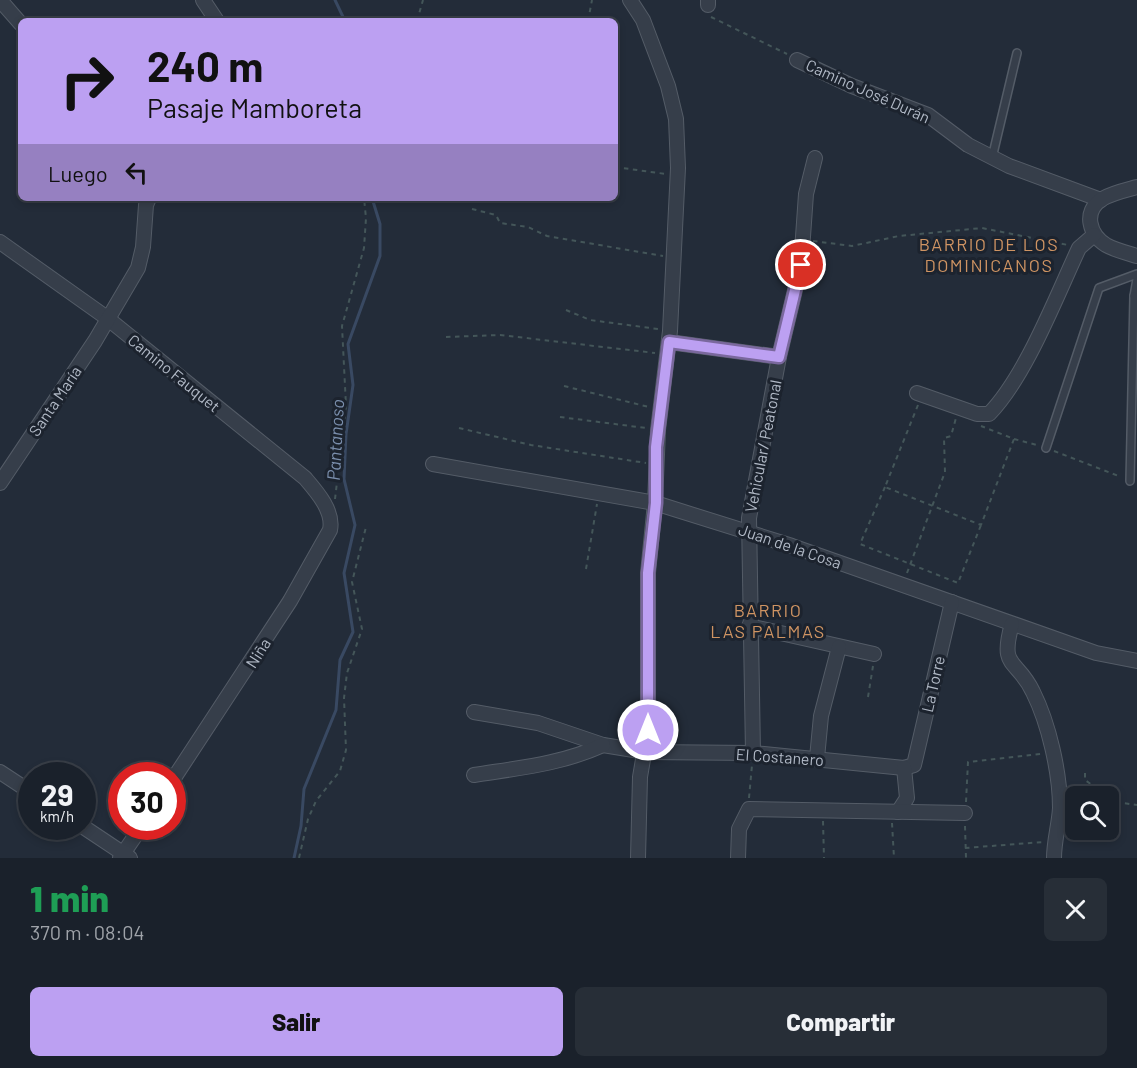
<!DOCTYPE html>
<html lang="es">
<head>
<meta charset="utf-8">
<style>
	:root { --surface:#1a212b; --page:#272e37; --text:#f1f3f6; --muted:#9fa3a9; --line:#383e47; --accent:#bca0f2 }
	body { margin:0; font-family:Barlow,sans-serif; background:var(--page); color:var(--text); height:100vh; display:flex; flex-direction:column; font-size:22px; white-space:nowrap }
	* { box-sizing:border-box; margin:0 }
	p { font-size:20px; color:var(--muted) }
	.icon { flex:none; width:33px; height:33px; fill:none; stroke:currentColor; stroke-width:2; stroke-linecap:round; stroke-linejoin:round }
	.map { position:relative; height:858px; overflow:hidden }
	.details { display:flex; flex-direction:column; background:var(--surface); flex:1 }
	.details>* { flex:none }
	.banner { position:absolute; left:18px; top:18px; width:600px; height:183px; border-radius:9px; box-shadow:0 3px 9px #0003,0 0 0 2px var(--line); background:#bca0f2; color:#111; overflow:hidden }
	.buttons { position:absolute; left:1065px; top:786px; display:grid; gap:12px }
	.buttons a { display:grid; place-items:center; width:54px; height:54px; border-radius:9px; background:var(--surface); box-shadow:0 3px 9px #0003,0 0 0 2px var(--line); font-size:30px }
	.speed { position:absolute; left:18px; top:762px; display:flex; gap:12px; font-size:30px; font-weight:700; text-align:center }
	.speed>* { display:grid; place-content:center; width:78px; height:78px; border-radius:50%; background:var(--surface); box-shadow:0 3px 9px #0003,0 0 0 2px var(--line); line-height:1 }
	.speed small { font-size:15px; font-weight:400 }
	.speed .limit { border:9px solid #d22; background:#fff; color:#111 }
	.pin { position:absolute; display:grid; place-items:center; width:51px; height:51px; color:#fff; margin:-26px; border:3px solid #fff; border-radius:50%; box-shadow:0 2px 6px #0007 }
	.me { position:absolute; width:66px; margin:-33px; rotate:0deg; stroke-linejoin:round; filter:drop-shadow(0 0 4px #0008) }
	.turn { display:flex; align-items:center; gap:21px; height:126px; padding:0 30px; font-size:27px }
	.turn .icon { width:78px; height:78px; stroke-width:2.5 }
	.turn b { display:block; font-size:42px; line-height:51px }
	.then { display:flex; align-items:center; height:57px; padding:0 30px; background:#0003; gap:12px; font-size:22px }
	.round { display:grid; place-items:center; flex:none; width:63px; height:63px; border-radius:9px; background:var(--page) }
	.headline { display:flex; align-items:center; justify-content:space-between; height:102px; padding:0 30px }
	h1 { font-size:36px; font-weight:800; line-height:45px; color:#1e9e55 }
	.cta { display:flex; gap:12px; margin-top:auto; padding:12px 30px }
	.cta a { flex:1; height:69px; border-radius:9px; background:var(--accent); color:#111; font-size:24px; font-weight:800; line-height:69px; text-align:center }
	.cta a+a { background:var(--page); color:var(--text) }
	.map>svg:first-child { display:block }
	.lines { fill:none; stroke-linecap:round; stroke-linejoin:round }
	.stream { stroke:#394962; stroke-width:3 }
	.lane-casing { stroke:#545c67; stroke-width:10 }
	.street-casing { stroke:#545c67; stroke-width:16 }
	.path { stroke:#445659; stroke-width:2; stroke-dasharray:4.5 4.5; stroke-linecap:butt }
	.lane { stroke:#363e4a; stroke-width:7 }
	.street { stroke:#363e4a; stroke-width:14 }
	.route-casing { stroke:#7a689d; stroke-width:15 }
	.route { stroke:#bca0f2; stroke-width:10 }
	.labels { text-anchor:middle; stroke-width:6; stroke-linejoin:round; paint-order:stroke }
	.street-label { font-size:16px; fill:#b1b9c6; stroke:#1c232e }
	.neighbourhood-label { font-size:18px; letter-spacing:1.5px; fill:#cf9463; stroke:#1c232e }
	.water-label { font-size:18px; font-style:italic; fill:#7a8eac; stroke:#1c232e }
</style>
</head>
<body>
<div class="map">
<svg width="1137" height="858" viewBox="0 0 1137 858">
	<rect width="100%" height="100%" fill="#232c39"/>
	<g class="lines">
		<!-- stream -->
		<g class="stream">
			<polyline points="335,0 345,21"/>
			<polyline points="294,858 301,826 304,789 336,710 340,660 353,632 344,573 355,525 344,479 346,434 353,385 348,344 380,256 380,224 372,198"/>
		</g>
		<!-- lane casing -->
		<g class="lane-casing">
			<g id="lane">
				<polyline points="992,158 1017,53"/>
				<polyline points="1137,279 1134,296 1137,297"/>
				<polyline points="1046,448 1099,288 1137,274"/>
				<polyline points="1130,481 1134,296"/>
			</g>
		</g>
		<!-- street casing -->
		<g class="street-casing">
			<g id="street">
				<polyline points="0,0 21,24"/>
				<polyline points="203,0 217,21"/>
				<polyline points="630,0 643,20 668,86 676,119 678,168 670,331 658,430 655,503 648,573 648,730 640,777 638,858"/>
				<polyline points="708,5 708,0"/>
				<polyline points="797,60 852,86 928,115 968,145 1009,166 1101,200"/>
				<path d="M 1137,187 C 1126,190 1112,193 1102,199 C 1082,212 1090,235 1106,245 C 1115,250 1127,253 1137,256"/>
				<path d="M 0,242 L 107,318 L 305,478 C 317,492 334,511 330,530 L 290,601 L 172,781"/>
				<polyline points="669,342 779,357"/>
				<path d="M 917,393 L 977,414 L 989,414 C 1026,376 1056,297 1079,248 L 1094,235"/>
				<polyline points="433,464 655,503 792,546 1096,653 1137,661"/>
				<polyline points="0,483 95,341 138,268 143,247 146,205 149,198"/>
				<path d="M 1012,624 C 999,670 1017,658 1033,692 C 1049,724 1060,773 1060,808 C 1059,825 1054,841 1054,858"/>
				<polyline points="749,626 874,654"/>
				<polyline points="474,712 538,723 603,745 646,752 753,753 904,768 914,765 952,602"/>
				<polyline points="753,753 749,518 779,357 801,265 806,194 815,158"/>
				<polyline points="817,758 821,716 839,647"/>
				<polyline points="0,772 32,793"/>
				<path d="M 474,775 C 518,768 562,764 603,745"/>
				<polyline points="898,812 907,798 904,768"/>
				<polyline points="82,826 130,858"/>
				<polyline points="120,858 142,826"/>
				<polyline points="738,858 739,829 749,809 965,813"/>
			</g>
		</g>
		<!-- path -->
		<g class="path">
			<polyline points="711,17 787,54"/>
			<polyline points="417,21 423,0"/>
			<polyline points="588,21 592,0"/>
			<polyline points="615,167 666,174"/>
			<polyline points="472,209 496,215 500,223 528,227 547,236 663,256"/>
			<polyline points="813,241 852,246 899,236 982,228 1068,245"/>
			<polyline points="566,310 590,320 658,329"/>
			<polyline points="446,337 500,335 655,353"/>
			<polyline points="564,386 649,407"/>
			<polyline points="918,405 885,487 981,525 1014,439 981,426"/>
			<polyline points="560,417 646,428"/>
			<polyline points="459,428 531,445 646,463"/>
			<polyline points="1014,439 1037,445"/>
			<polyline points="1054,451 1121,477"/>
			<polyline points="885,487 860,544 958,583 981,525"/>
			<polyline points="335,499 346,406 342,326 364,248 366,218 364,198"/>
			<polyline points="586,569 597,504"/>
			<polyline points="907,573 945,472 944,438 951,436 956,418"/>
			<polyline points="868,697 873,666"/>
			<polyline points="1085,773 1085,780 1116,802 1137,805"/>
			<polyline points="749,798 752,765"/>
			<polyline points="966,802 968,762 1041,754"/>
			<polyline points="823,821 824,858"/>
			<polyline points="892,823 894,858"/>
			<polyline points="965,826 966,858"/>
			<polyline points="965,848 1043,842"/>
			<polyline points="299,858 308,819 316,801 340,771 346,750 344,698 347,673 362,629 352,582 366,527"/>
		</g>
		<!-- lane -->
		<use href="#lane" class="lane"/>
		<!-- street -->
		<use href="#street" class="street"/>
	</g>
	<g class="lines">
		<!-- route casing -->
		<g class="route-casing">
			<polyline id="route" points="648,730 648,573 656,503 656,447 669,342 779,357 801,265"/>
		</g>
		<!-- route -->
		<use href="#route" class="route"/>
	</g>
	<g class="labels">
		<!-- street labels -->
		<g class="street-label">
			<text transform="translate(868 91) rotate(24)" y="6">Camino José Durán</text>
			<text transform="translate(174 373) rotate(39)" y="6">Camino Fauquet</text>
			<text transform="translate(55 401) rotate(-56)" y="6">Santa María</text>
			<text transform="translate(763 446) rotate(-79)" y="6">Vehicular/ Peatonal</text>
			<text transform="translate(790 546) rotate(19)" y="6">Juan de la Cosa</text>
			<text transform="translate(258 653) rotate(-58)" y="6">Niña</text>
			<text transform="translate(933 684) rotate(-77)" y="6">La Torre</text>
			<text transform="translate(780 757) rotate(4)" y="6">El Costanero</text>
		</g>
		<!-- neighbourhood labels -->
		<g class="neighbourhood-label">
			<text x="989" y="251">BARRIO DE LOS<tspan x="989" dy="21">DOMINICANOS</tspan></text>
			<text x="768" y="617">BARRIO<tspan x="768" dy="21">LAS PALMAS</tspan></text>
		</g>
		<!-- water labels -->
		<g class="water-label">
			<text transform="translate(336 440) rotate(-87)" y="6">Pantanoso</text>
		</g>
	</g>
</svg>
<div class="buttons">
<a><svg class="icon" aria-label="search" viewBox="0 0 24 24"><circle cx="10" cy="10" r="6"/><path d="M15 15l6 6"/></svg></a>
</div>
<div class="speed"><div>29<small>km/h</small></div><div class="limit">30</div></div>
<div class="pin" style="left:801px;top:265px;background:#d93025"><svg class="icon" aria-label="arrive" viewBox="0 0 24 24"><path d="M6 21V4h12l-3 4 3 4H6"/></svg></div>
<svg class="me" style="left:648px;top:730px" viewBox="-20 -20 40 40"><circle r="17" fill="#bca0f2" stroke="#fff" stroke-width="3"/><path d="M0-11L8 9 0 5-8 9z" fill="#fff"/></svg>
<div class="banner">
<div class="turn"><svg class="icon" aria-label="right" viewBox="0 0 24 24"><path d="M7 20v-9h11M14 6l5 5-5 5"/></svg><div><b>240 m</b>Pasaje Mamboreta</div></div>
<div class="then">Luego<svg class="icon" aria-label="left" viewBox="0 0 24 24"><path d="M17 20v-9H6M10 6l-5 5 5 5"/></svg></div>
</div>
</div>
<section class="details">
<div class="headline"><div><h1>1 min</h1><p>370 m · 08:04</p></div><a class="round"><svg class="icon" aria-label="close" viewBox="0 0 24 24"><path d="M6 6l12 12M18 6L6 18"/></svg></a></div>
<div class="cta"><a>Salir</a><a>Compartir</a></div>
</section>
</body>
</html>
